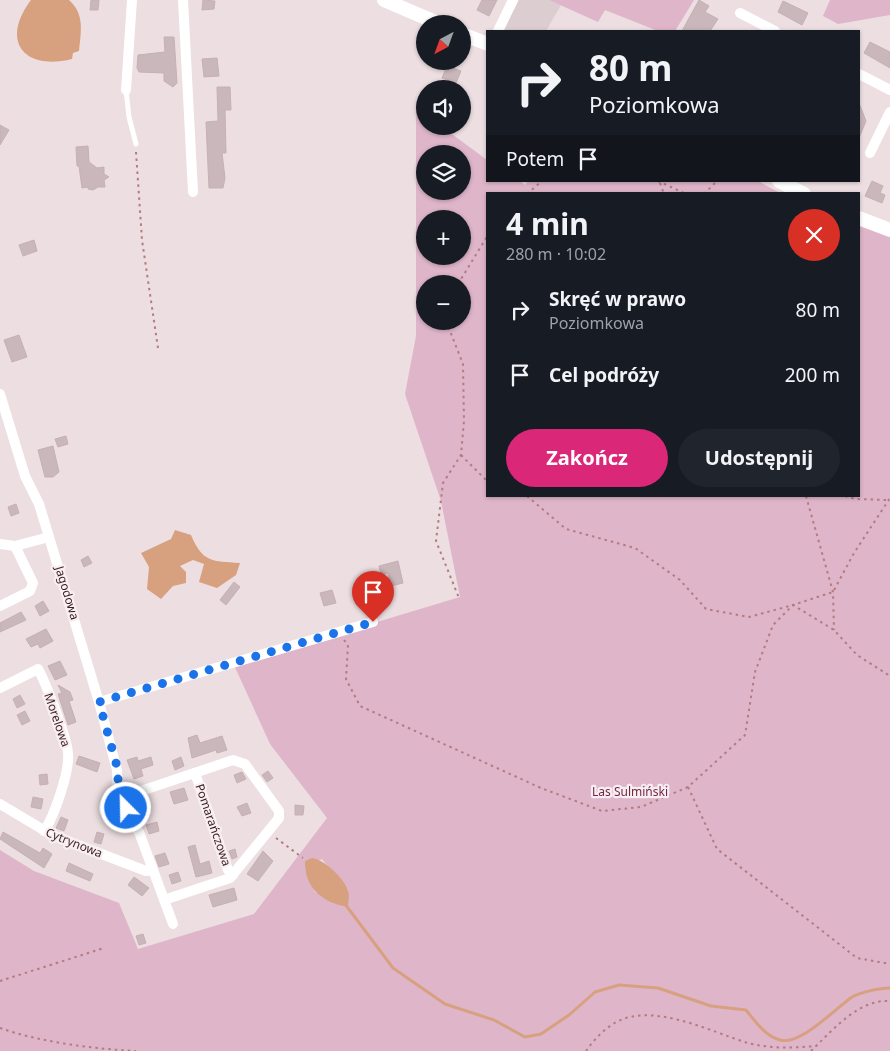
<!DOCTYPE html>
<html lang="pl">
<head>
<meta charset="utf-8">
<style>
	:root { --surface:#171b24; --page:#20242c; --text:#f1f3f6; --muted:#9ea1a6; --accent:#db2777 }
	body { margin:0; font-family:"Noto Sans",sans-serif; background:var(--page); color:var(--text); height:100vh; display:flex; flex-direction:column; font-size:19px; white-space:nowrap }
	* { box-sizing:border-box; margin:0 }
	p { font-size:16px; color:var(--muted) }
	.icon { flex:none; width:28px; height:28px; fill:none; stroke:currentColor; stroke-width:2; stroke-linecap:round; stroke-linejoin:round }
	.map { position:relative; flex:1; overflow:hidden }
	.drawer { position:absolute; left:486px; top:192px; width:374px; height:305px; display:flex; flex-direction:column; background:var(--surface); border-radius:0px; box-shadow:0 1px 4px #0004 }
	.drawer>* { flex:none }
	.banner { position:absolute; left:486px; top:30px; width:374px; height:152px; border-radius:0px; box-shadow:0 1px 4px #0004; background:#171b24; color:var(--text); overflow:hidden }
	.needle { width:32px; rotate:221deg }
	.fabs { position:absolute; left:416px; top:15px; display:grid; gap:10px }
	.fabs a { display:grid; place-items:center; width:55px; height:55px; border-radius:50%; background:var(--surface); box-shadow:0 1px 4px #0004; font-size:25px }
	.pin { position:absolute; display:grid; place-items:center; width:42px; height:42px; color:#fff; margin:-51px -21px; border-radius:50% 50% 50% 0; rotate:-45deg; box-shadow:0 0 5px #0007 }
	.pin .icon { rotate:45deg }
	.me { position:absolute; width:55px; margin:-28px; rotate:337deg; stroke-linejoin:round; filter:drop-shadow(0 0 4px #0008) }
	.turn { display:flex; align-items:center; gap:18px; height:105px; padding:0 20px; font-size:22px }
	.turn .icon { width:65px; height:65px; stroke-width:2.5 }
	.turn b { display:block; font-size:35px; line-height:42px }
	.then { display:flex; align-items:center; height:48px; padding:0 20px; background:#0003; gap:10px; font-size:19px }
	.round { display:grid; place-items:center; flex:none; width:52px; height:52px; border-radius:26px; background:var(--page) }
	.headline { display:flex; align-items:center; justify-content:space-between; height:85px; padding:0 20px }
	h1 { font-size:30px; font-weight:700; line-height:38px }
	.action { display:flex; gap:10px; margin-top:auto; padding:10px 20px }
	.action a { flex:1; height:58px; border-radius:30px; background:var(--accent); color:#fff; font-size:20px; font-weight:700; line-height:58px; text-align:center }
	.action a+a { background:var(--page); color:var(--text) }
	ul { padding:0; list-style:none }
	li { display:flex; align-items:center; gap:15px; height:65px; padding:0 20px }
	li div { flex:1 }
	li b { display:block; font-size:19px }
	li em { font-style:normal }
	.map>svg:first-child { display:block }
	.built { fill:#dbcdd0 }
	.green { fill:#dfb5ca; fill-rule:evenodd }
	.water { fill:#d7a180 }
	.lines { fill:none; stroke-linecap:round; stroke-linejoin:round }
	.stream { stroke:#d7a180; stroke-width:3 }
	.building { fill:#c9b7bb; stroke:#c6b0b4 }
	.path { stroke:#b27c81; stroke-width:2; stroke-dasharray:2.5 4; stroke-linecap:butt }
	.lane { stroke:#fff; stroke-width:5 }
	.street { stroke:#fff; stroke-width:10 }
	.secondary { stroke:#fff; stroke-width:14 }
	.route { stroke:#1a73e8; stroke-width:9; stroke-dasharray:0 16.2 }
	.labels { text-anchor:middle; stroke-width:4.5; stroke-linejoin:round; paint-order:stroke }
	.street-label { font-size:12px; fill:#3d1e20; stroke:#f8eff2 }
	.park-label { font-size:12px; fill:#772545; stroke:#f8eff2 }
</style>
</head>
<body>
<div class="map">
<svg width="890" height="1051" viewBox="0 0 890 1051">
	<rect width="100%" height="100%" fill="#ecdee1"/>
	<!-- built -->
	<polygon class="built" points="519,0 549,0 561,5 546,31 503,31"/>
	<!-- green -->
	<g class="green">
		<polygon points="549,0 694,0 675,31 658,31 605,10 598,22"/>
		<polygon points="830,0 890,0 890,15 838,24 823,16"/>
		<path d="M 416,103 L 425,112 L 425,126 L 441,126 L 487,160 L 488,181 L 520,181 L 525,185 L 528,181 L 758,181 L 782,194 L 488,194 L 488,496 L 859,496 L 859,226 L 890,237 L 890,1051 L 0,1051 L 0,850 L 34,871 L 119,903 L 138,949 L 254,914 L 327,818 L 270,744 L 234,665 L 460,597 L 441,501 L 405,394 L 416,336 ZM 425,154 L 462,154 L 462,191 L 425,191 ZM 425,219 L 462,219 L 462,256 L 425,256 ZM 425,284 L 462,284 L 462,321 L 425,321 ZM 322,859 C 336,878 349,880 348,907 L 315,892 L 305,869 Z"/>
		<circle cx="115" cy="809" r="5.5"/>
	</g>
	<!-- water -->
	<g class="water">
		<path d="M 31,0 L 69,0 C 85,14 81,32 79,51 L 73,53 L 72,59 C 24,71 0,41 31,0 Z"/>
		<path d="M 175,530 L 191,535 C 203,563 212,561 240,563 L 236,575 L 217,588 L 199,582 L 204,564 L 193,560 L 180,566 L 186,572 L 186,583 L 173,586 L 161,599 L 147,589 L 149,567 L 141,553 L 171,539 Z"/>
		<path d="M 312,858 C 324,859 345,879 348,891 C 350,895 348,902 348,907 C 323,903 304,888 305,861 Z"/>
	</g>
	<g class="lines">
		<!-- stream -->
		<path class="stream" d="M 345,904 L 393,968 L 445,1004 L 494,1020 L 525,1037 L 541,1034 L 569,1015 L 595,992 L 619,985 L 658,988 L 711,1006 L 746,1010 C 755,1021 765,1036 780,1040 C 800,1046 836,1008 852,997 C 861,992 880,988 890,988"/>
	</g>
	<!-- building -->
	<g class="building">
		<polygon points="91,0 99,0 98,10 90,10"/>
		<polygon points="203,0 215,1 214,9 202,10"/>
		<polygon points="482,0 497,0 489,16 477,10"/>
		<polygon points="699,0 709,6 705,12 718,19 710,31 682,31"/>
		<polygon points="783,1 808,13 802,25 778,12"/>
		<polygon points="164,37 174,37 177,83 173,87 164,81 164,73 139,72 137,68 138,55 165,52"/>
		<polygon points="870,42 890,52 890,68 864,53"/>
		<polygon points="217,58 219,76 204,77 202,59"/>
		<polygon points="447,66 461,71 456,83 442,78"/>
		<polygon points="217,87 230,87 231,110 225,110 226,153 222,153 225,178 223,188 209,188 206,122 218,121"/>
		<polygon points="859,103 866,121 859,138"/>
		<polygon points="0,125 9,130 0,145"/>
		<polygon points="88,146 89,162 97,168 104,167 104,174 109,177 104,180 105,187 98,187 93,190 88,189 88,187 82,188 79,166 77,166 76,147"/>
		<polygon points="872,181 883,186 880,193 885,195 882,203 865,196"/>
		<polygon points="34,240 37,251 23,256 19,245"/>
		<polygon points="19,335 27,357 12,362 4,340"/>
		<polygon points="66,436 68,444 58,447 55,439"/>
		<polygon points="53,446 59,472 53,477 45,477 38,450"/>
		<polygon points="16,504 19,513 11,516 8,507"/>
		<polygon points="88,556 92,563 84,567 81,560"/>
		<polygon points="398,561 403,583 391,586 388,573 381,574 379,566"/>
		<polygon points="234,582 240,587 226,605 220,600"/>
		<polygon points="332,590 336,603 324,606 320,593"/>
		<polygon points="43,601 49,611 40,616 35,606"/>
		<polygon points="21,612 26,620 0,632 0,623"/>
		<polygon points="46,629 53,641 40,648 38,644 31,647 26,639"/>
		<polygon points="60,661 67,675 55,680 48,666"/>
		<polygon points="58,685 70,692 73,700 69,701 76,722 68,725 58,694 62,693"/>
		<polygon points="20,695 25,704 17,708 13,699"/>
		<polygon points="25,711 30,721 22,725 17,715"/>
		<polygon points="197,735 200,743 222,736 227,750 217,753 216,750 192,758 188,738"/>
		<polygon points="79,756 100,763 97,772 76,764"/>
		<polygon points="137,757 138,761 151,757 153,765 141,769 143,776 134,779 127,760"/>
		<polygon points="181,757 184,766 175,770 172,761"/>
		<polygon points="268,771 273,778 267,782 262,775"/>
		<polygon points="242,772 246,779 237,783 234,775"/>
		<polygon points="47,774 48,784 40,785 39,775"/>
		<polygon points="184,788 188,800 174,804 170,792"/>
		<polygon points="33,797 43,799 41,809 31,807"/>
		<polygon points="247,803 251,813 242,816 237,807"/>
		<polygon points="295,805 304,806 303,815 295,815"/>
		<polygon points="61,817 68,820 64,831 56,828"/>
		<polygon points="157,822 159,831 149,834 146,825"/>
		<polygon points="3,832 40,853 43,848 52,854 44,868 0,839"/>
		<polygon points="97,832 104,834 101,844 94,842"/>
		<polygon points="195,845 200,864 209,861 212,873 196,877 188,847"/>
		<polygon points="235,849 237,857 232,859 229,851"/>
		<polygon points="263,851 273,861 258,881 247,874"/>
		<polygon points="165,853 169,864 159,867 155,856"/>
		<polygon points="69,863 93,874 90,881 66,871"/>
		<polygon points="178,872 181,881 172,884 169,875"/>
		<polygon points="134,877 149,888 142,896 128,885"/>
		<polygon points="234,888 237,900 213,907 209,895"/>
		<polygon points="143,934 146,943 139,945 136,936"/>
	</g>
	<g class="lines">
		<!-- path -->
		<g class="path">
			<polyline points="136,152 142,240 158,348"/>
			<polyline points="658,181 686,194"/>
			<polyline points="660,183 664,194"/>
			<polyline points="527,194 542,181"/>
			<polyline points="704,194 717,181"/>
			<polyline points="458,284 488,235"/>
			<polyline points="446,321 463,364 464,421 461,455 443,483 436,541 459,598"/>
			<polyline points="461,455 488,482"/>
			<polyline points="527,496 566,529 635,548 680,580 706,609 749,617 793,605 834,630 857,655 890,676"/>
			<polyline points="806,496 833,592 834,630"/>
			<polyline points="845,496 855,499 887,500"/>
			<polyline points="344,640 348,645 346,679 360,706 541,788 602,811 641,807 688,787 745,735 755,672 773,625 793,605 833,592 854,553 890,498"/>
			<polyline points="688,787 717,849 857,958 890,964"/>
			<polyline points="276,838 303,858"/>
			<polyline points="0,981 104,948"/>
			<path d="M 0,1028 C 40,1042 93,1049 136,1051"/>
			<path d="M 586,1051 C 593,1041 602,1031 613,1024 C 650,1000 711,1032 748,1043 C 772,1049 793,1048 816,1046"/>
			<path d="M 811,1051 C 832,1031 858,999 890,1001"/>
		</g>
		<!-- lane -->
		<polyline class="lane" points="126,90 129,117 136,144"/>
		<!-- street -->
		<g class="street">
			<polyline points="183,0 193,192"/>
			<polyline points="740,13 775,31"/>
			<polyline points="498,31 513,0"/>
			<polyline points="859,74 890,90"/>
			<polyline points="126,90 132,0"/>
			<polyline points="870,153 890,112"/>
			<polyline points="0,394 25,476 39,504 99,702 117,770 118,797"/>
			<polyline points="0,544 15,546 49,537"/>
			<polyline points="0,606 30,591 33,583 15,546"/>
			<path d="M 0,688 L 38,669 C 46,683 67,738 68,753 C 70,771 54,817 44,831"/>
			<polyline points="99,702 373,622"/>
			<polyline points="195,773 228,870 233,875"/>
			<circle cx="115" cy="808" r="11"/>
			<polyline points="123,800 129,795 233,760 245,764 279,811 279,818 230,878 164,900"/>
			<polyline points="0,804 52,835 146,871 152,870"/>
			<polyline points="124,815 139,832 173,924"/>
		</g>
		<!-- secondary -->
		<g class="secondary">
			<polyline points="384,0 440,24"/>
			<polyline points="462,34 488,44"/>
			<polyline points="779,181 804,194"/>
			<polyline points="859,218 890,230"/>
		</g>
	</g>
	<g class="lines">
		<!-- route -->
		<polyline class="route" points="126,808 124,801 118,797 118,770 99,702 373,622"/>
	</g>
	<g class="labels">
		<!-- street labels -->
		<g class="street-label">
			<text transform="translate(67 593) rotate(73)" y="4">Jagodowa</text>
			<text transform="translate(57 720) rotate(71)" y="4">Morelowa</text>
			<text transform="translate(213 825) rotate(71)" y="4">Pomarańczowa</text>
			<text transform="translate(74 843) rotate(22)" y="4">Cytrynowa</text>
		</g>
		<!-- park labels -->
		<g class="park-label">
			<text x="630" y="796">Las Sulmiński</text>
		</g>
	</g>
</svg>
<div class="fabs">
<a><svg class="needle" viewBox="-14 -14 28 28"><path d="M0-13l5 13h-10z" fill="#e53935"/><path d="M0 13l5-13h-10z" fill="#9ea1a6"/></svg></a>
<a><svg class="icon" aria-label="sound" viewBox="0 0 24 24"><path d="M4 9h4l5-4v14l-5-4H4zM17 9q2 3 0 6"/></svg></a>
<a><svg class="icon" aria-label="layers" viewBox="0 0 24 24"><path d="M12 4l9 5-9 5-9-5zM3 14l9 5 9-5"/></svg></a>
<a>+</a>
<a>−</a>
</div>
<div class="pin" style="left:373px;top:622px;background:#d93025"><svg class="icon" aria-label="arrive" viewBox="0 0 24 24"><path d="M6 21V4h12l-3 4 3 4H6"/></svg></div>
<svg class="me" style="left:126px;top:808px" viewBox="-20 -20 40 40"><circle r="17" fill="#1a73e8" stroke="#fff" stroke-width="3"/><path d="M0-11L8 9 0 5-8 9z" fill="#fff"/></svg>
<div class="banner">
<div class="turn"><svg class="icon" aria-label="right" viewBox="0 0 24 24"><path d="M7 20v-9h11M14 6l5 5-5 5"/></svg><div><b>80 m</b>Poziomkowa</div></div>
<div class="then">Potem<svg class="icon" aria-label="arrive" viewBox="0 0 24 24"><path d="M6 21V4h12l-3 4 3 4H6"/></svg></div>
</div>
<section class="drawer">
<div class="headline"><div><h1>4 min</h1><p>280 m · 10:02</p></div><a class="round" style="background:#d93025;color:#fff"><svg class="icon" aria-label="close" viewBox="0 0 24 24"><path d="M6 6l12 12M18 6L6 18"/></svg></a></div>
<ul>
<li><svg class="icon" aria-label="right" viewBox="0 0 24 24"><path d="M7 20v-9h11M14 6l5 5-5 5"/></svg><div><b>Skręć w prawo</b><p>Poziomkowa</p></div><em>80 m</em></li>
<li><svg class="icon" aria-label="arrive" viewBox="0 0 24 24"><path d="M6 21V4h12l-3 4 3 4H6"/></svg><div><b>Cel podróży</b></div><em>200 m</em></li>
</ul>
<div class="action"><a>Zakończ</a><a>Udostępnij</a></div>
</section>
</div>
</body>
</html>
